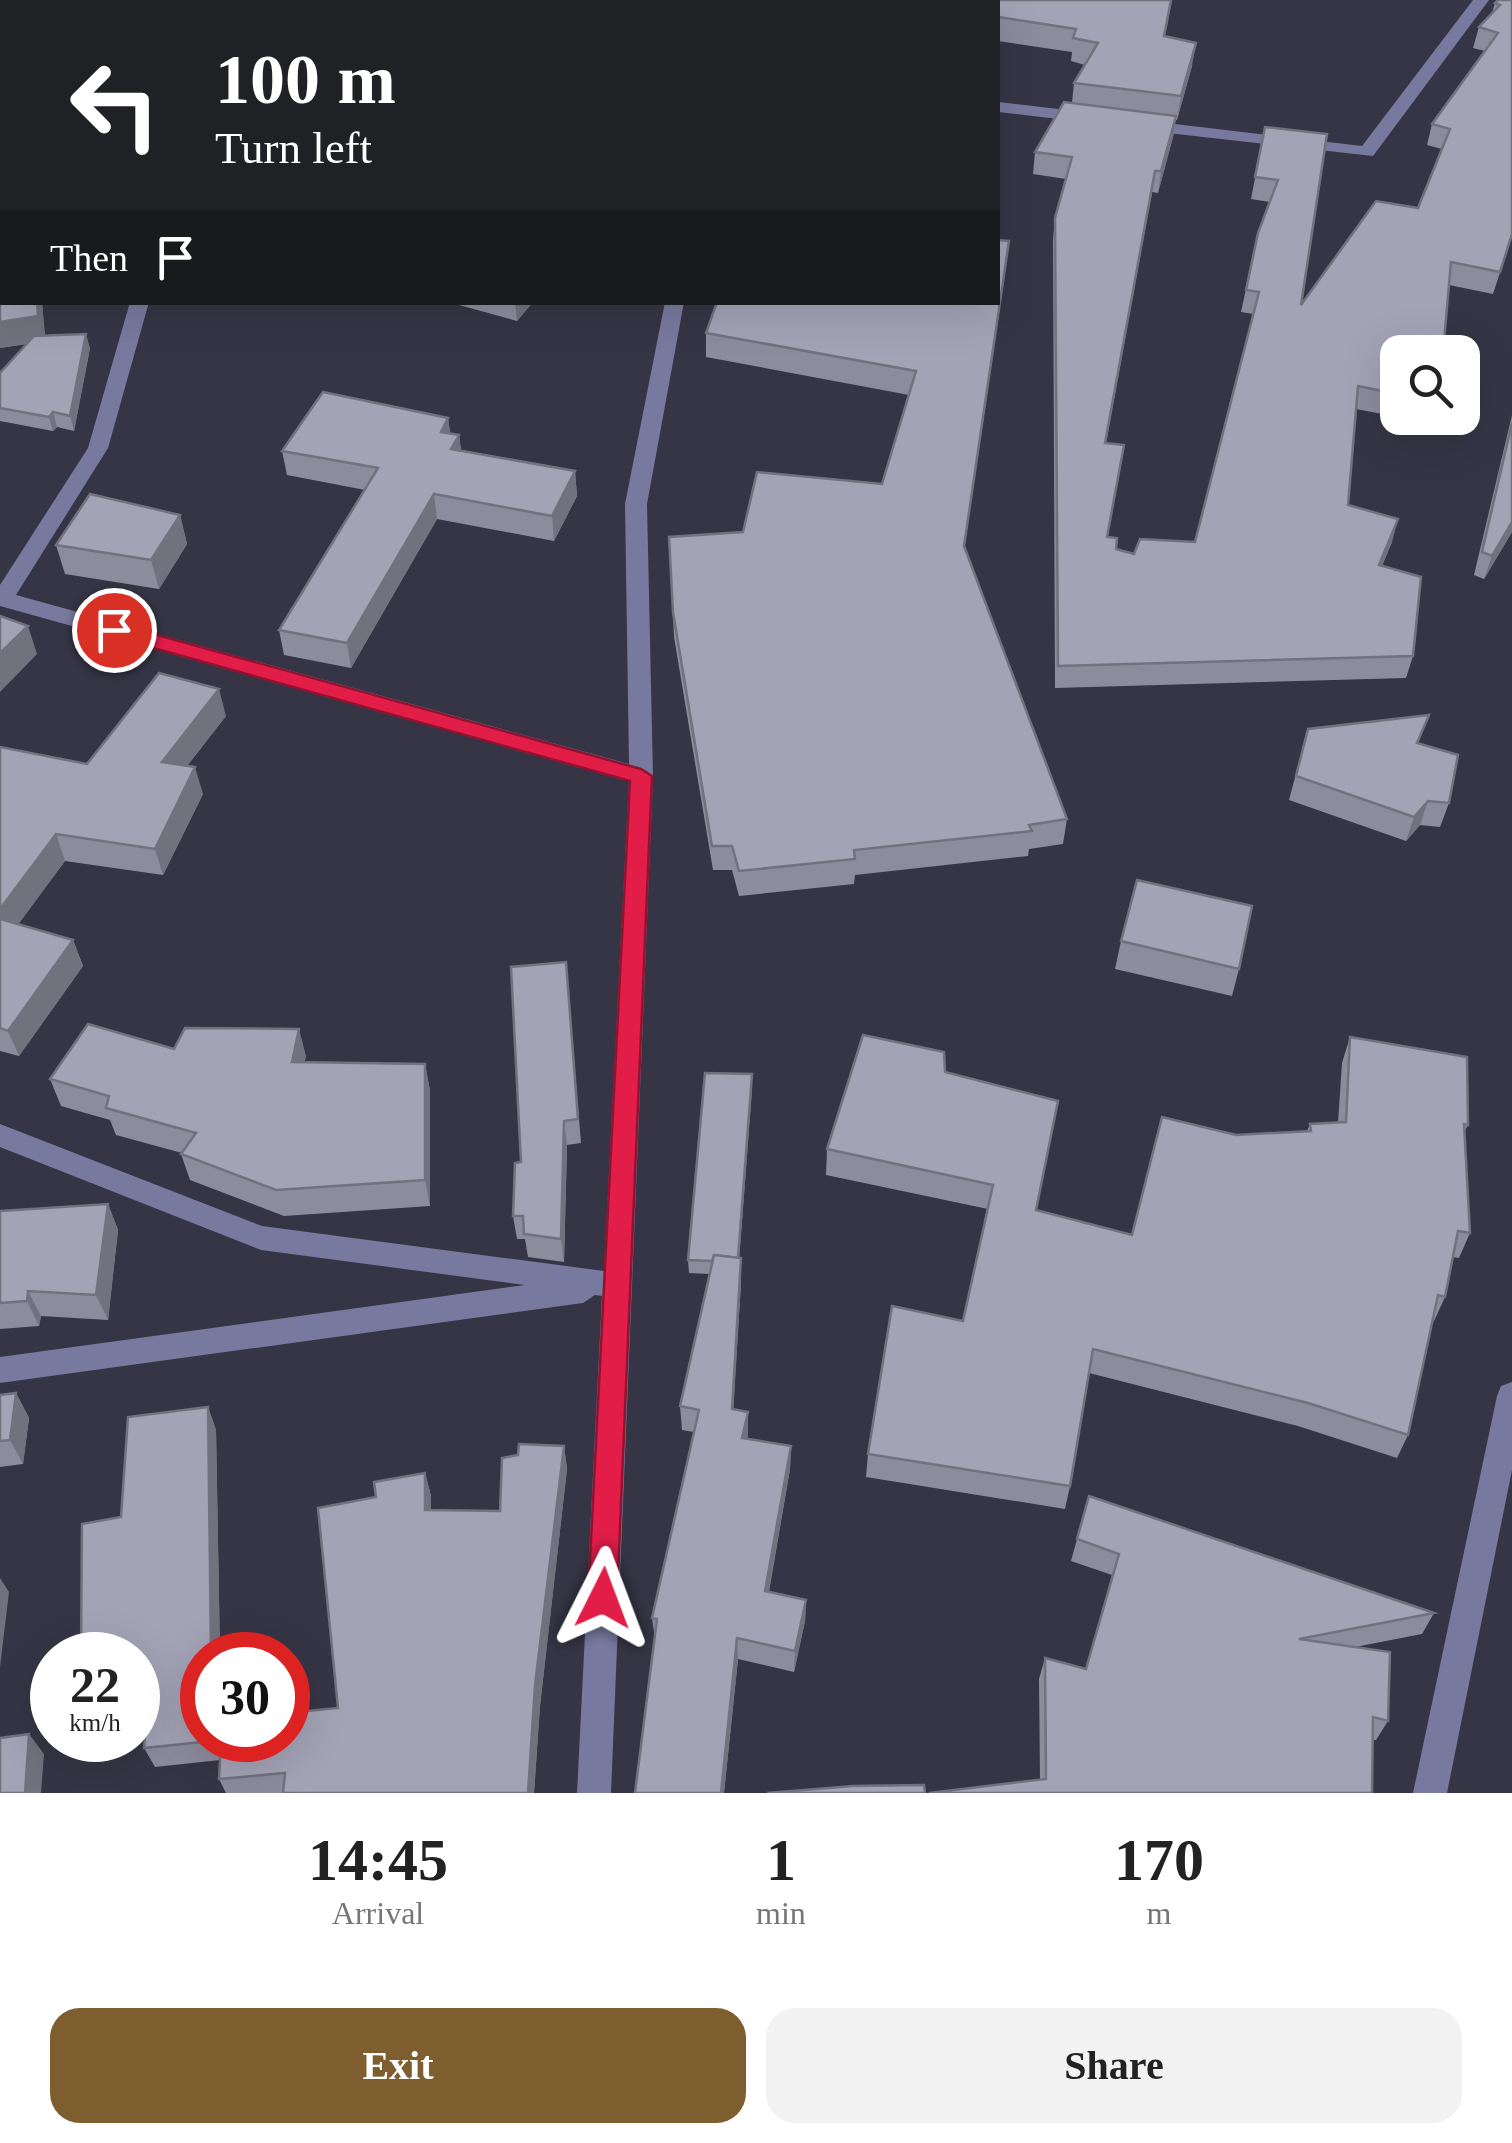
<!DOCTYPE html>
<html lang="en">
<head>
<meta charset="utf-8">
<style>
	:root { --surface:#fff; --page:#f2f2f2; --text:#222; --muted:#767676; --accent:#7e5e2e }
	body { margin:0; font-family:Georgia,serif; background:var(--page); color:var(--text); height:100vh; display:flex; flex-direction:column; font-size:38px; white-space:nowrap }
	* { box-sizing:border-box; margin:0 }
	p { font-size:32px; color:var(--muted) }
	.icon { flex:none; width:55px; height:55px; fill:none; stroke:currentColor; stroke-width:2; stroke-linecap:round; stroke-linejoin:round }
	.map { position:relative; height:1793px; overflow:hidden }
	.panel { display:flex; flex-direction:column; background:var(--surface); flex:1 }
	.panel>* { flex:none }
	.guide { position:absolute; left:0px; top:0px; width:1000px; height:305px; box-shadow:0 10px 40px #0002; background:#202124; color:#fff; overflow:hidden }
	.tools { position:absolute; left:1380px; top:335px; display:grid; gap:20px }
	.tools a { display:grid; place-items:center; width:100px; height:100px; border-radius:20px; background:var(--surface); box-shadow:0 10px 40px #0002; font-size:50px }
	.speed { position:absolute; left:30px; top:1632px; display:flex; gap:20px; font-size:50px; font-weight:700; text-align:center }
	.speed>* { display:grid; place-content:center; width:130px; height:130px; border-radius:50%; background:var(--surface); box-shadow:0 10px 40px #0002; line-height:1 }
	.speed small { font-size:25px; font-weight:400 }
	.speed .limit { border:15px solid #d22; background:#fff; color:#111 }
	.pin { position:absolute; display:grid; place-items:center; width:85px; height:85px; color:#fff; margin:-42px; border:5px solid #fff; border-radius:50%; box-shadow:0 2px 10px #0007 }
	.me { position:absolute; width:110px; margin:-55px; rotate:3deg; stroke-linejoin:round; filter:drop-shadow(0 0 8px #0008) }
	.turn { display:flex; align-items:center; gap:35px; height:210px; padding:0 50px; font-size:45px }
	.turn .icon { width:130px; height:130px; stroke-width:2.5 }
	.turn b { display:block; font-size:70px; line-height:85px }
	.then { display:flex; align-items:center; height:95px; padding:0 50px; background:#0003; gap:20px; font-size:38px }
	.eta { display:flex; justify-content:space-evenly; align-items:center; height:170px; text-align:center }
	.eta b { font-size:60px; font-weight:700; line-height:70px }
	.button { display:flex; gap:20px; margin-top:auto; padding:20px 50px }
	.button a { flex:1; height:115px; border-radius:30px; background:var(--accent); color:#fff; font-size:40px; font-weight:700; line-height:115px; text-align:center }
	.button a+a { background:var(--page); color:var(--text) }
	.map>svg:first-child { display:block }
	.lines { fill:none; stroke-linecap:round; stroke-linejoin:round }
	.minor { fill:#78799e; fill-rule:evenodd }
	.wall { fill:#8c8c9d }
	.shaded-wall { fill:#72727f }
	.building { fill:#a3a3b6; stroke:#72727f; stroke-width:2.5 }
	.route { fill:#e11d48; stroke:#92132f; stroke-width:2.5 }
</style>
</head>
<body>
<div class="map">
<svg width="1512" height="1793" viewBox="0 0 1512 1793">
	<rect width="100%" height="100%" fill="#353545"/>
	<g class="lines">
		<!-- minor -->
		<g class="minor">
			<rect x="117" y="0" width="16" height="2"/>
			<polygon points="592,0 609,0 610,2 594,2"/>
			<polygon points="1473,0 1489,0 1373,156 1141,130 1132,125 1141,120 1362,146"/>
			<polygon points="998,102 1092,113 1101,118 1092,123 998,112"/>
			<polygon points="130,302 149,302 108,448 16,595 629,764 625,504 665,302 684,302 647,504 653,776 611,1793 577,1793 602,1296 595,1295 583,1303 0,1383 0,1357 525,1285 261,1250 0,1147 0,1124 262,1226 604,1271 629,781 0,606 0,585 88,448"/>
			<polygon points="1512,1382 1512,1470 1447,1793 1413,1793 1497,1396 1501,1386"/>
		</g>
	</g>
	<!-- wall -->
	<g class="wall">
		<polygon points="0,0 2,302 42,302 45,336 90,348 74,431 57,427 53,431 0,421 0,373 26,344 0,348"/>
		<polygon points="262,0 537,0 537,2 264,2"/>
		<polygon points="630,0 782,0 781,2 632,2"/>
		<polygon points="1172,0 1165,36 1192,66 1177,120 1175,120 1173,137 1158,193 1152,192 1106,443 1108,537 1116,549 1134,554 1195,542 1253,314 1241,312 1258,233 1270,202 1251,199 1265,127 1327,134 1301,305 1418,208 1442,149 1427,145 1432,124 1485,51 1473,48 1479,27 1492,13 1495,3 1512,0 1512,236 1493,294 1449,285 1398,352 1398,417 1356,409 1348,505 1392,542 1382,566 1413,656 1406,678 1055,688 1053,240 1055,218 1066,179 1033,174 1035,152 1072,103 1074,83 1085,65 1071,61 1072,52 998,41 998,2"/>
		<polygon points="1006,266 964,549 1067,819 1063,844 1029,849 1028,856 855,875 854,884 739,896 732,870 713,870 674,637 669,537 743,532 882,484 909,395 706,357 706,333"/>
		<polygon points="448,302 533,302 517,321"/>
		<polygon points="1512,415 1512,532 1484,579 1474,575"/>
		<polygon points="448,418 450,433 459,435 461,450 575,471 577,496 554,541 437,519 351,668 284,655 279,630 365,490 287,475 282,451"/>
		<polygon points="1401,418 1433,418 1432,423"/>
		<polygon points="180,515 187,544 159,589 65,574 56,545"/>
		<polygon points="226,716 187,766 203,794 163,875 65,861 18,924 73,940 83,966 19,1056 0,1051 0,747 87,764"/>
		<polygon points="1308,729 1419,744 1449,803 1440,827 1420,825 1406,841 1289,800"/>
		<polygon points="1121,941 1239,969 1232,996 1115,969"/>
		<polygon points="566,962 581,1143 567,1145 564,1262 528,1257 525,1239 517,1239 513,1216 521,1162"/>
		<polygon points="1350,1037 1468,1125 1464,1132 1470,1233 1459,1258 1453,1257 1445,1297 1434,1321 1432,1321 1408,1435 1397,1458 1298,1426 1089,1373 1070,1486 1065,1509 866,1477 868,1454 963,1321 988,1209 826,1175 827,1149 945,1072 1037,1211 1132,1235 1236,1135 1307,1131 1310,1124 1338,1123 1342,1063"/>
		<polygon points="174,1049 306,1056 304,1062 425,1064 430,1091 430,1206 284,1216 190,1180 181,1154 182,1153 116,1135 110,1120 61,1106 50,1079"/>
		<polygon points="752,1088 739,1258 741,1283 733,1409 748,1435 747,1439 791,1446 790,1469 769,1592 806,1600 805,1621 794,1672 738,1659 724,1793 635,1793 655,1639 652,1618 694,1432 682,1430 680,1406 710,1274 689,1273 688,1260"/>
		<polygon points="108,1204 118,1230 108,1320 41,1316 39,1326 0,1329 0,1211"/>
		<polygon points="16,1393 29,1418 23,1464 0,1467 0,1395"/>
		<polygon points="208,1407 216,1430 220,1655 202,1655 202,1740 338,1708 376,1497 425,1473 431,1496 431,1510 500,1511 564,1446 567,1469 540,1706 534,1793 226,1793 219,1779 220,1760 155,1767 144,1748 145,1728 138,1729 138,1655 121,1517"/>
		<polygon points="1089,1496 1434,1613 1422,1634 1355,1647 1388,1721 1376,1740 1372,1740 1040,1780 1039,1679 1045,1658 1086,1669 1112,1575 1071,1561"/>
	</g>
	<!-- shaded-wall -->
	<g class="shaded-wall">
		<polygon points="148,0 195,0 187,2 148,2"/>
		<polygon points="1196,43 1192,66 1177,120 1181,96"/>
		<polygon points="1176,116 1173,137 1158,193 1161,171"/>
		<polygon points="1009,241 1006,266 961,571 964,546"/>
		<polygon points="37,302 42,302 45,341 0,348 0,322"/>
		<polygon points="515,302 533,302 517,321"/>
		<polygon points="86,334 90,348 74,431 70,416"/>
		<polygon points="53,412 57,427 53,431 49,417"/>
		<polygon points="448,418 452,443 441,432"/>
		<polygon points="459,435 462,459 451,449"/>
		<polygon points="575,471 577,496 554,541 552,516"/>
		<polygon points="434,494 437,519 351,668 347,643"/>
		<polygon points="180,515 187,544 159,589 151,560"/>
		<polygon points="1398,519 1392,542 1372,588 1379,565"/>
		<polygon points="1512,522 1512,532 1484,579 1492,556"/>
		<polygon points="28,626 37,654 0,692 0,653"/>
		<polygon points="219,689 226,716 169,789 162,762"/>
		<polygon points="195,767 203,794 163,875 155,849"/>
		<polygon points="1428,801 1420,825 1406,841 1414,817"/>
		<polygon points="56,834 65,861 4,944 0,934 0,909"/>
		<polygon points="73,940 83,966 19,1056 8,1031"/>
		<polygon points="299,1029 306,1056 299,1089 292,1062"/>
		<polygon points="425,1064 430,1091 430,1206 425,1180"/>
		<polygon points="752,1074 752,1088 738,1275 738,1262"/>
		<polygon points="564,1121 567,1145 564,1262 561,1239"/>
		<polygon points="108,1204 118,1230 108,1320 96,1295"/>
		<polygon points="741,1258 741,1283 732,1432 732,1409"/>
		<polygon points="28,1291 41,1316 39,1326 27,1301"/>
		<polygon points="16,1393 29,1418 23,1464 10,1440"/>
		<polygon points="208,1407 216,1430 220,1655 211,1655"/>
		<polygon points="748,1412 748,1435 743,1461 742,1438"/>
		<polygon points="564,1446 567,1469 540,1706 534,1793 528,1793 535,1685"/>
		<polygon points="791,1446 790,1469 765,1612 765,1591"/>
		<polygon points="425,1473 431,1496 431,1533 425,1510"/>
		<polygon points="0,1578 9,1592 0,1667"/>
		<polygon points="806,1600 805,1621 794,1672 795,1651"/>
		<polygon points="737,1638 738,1659 724,1793 721,1793"/>
		<polygon points="29,1734 44,1754 41,1793 25,1793"/>
		<polygon points="212,1740 222,1740 222,1760"/>
	</g>
	<!-- building -->
	<g class="building">
		<polygon points="0,0 12,0 14,2 2,2 2,302 37,302 38,316 0,322"/>
		<polygon points="276,0 536,0 536,2 278,2"/>
		<polygon points="648,0 775,0 774,2 650,2"/>
		<polygon points="863,0 1171,0 1164,36 1196,43 1181,96 1074,83 1098,43 1073,38 1076,29 998,17 998,2 863,2"/>
		<polygon points="1498,0 1512,0 1512,234 1500,272 1451,262 1443,352 1398,352 1398,394 1358,386 1348,505 1398,519 1379,565 1421,577 1413,656 1058,666 1055,218 1072,157 1035,152 1064,102 1176,116 1161,171 1155,171 1105,443 1124,445 1107,537 1117,538 1116,549 1134,554 1140,539 1195,542 1259,292 1246,290 1258,233 1278,180 1255,177 1265,127 1327,134 1301,305 1376,201 1418,208 1450,129 1432,124 1498,33 1479,27 1500,5 1495,3"/>
		<polygon points="998,240 1009,241 964,546 1067,819 1029,825 1032,831 854,850 855,859 739,871 732,846 712,846 673,612 669,537 743,532 757,472 882,484 916,371 706,333 717,302 998,302"/>
		<polygon points="86,334 70,416 53,412 49,417 0,408 0,373 34,336"/>
		<polygon points="323,392 448,418 441,432 459,435 451,449 575,471 552,516 434,494 347,643 279,630 378,468 282,451"/>
		<polygon points="1512,423 1512,522 1492,556 1482,552"/>
		<polygon points="90,494 180,515 151,560 56,545"/>
		<polygon points="0,616 28,626 0,653"/>
		<polygon points="159,673 219,689 162,762 195,767 155,849 56,834 0,909 0,747 87,764"/>
		<polygon points="1429,715 1417,743 1458,755 1449,803 1428,801 1414,817 1296,776 1308,729"/>
		<polygon points="1137,880 1252,906 1239,969 1121,941"/>
		<polygon points="0,919 73,940 8,1031 0,1028"/>
		<polygon points="566,962 578,1119 564,1121 561,1239 524,1234 523,1216 513,1216 515,1163 521,1162 511,967"/>
		<polygon points="88,1024 174,1049 185,1028 299,1029 292,1062 425,1064 425,1180 276,1190 181,1154 196,1133 106,1108 109,1096 50,1079"/>
		<polygon points="863,1035 944,1052 945,1072 1058,1101 1036,1210 1132,1235 1162,1117 1236,1135 1311,1131 1310,1124 1346,1122 1350,1037 1467,1057 1468,1125 1464,1124 1470,1233 1458,1231 1445,1297 1438,1295 1408,1435 1308,1403 1093,1349 1070,1486 868,1454 892,1306 963,1321 993,1185 827,1149"/>
		<polygon points="705,1073 752,1074 738,1258 714,1255 712,1261 688,1260"/>
		<polygon points="108,1204 96,1295 28,1291 27,1301 0,1303 0,1211"/>
		<polygon points="714,1255 741,1258 732,1409 748,1412 742,1438 791,1446 765,1591 806,1600 795,1651 737,1638 721,1793 635,1793 657,1619 652,1618 699,1410 680,1406"/>
		<polygon points="16,1393 10,1440 0,1441 0,1395"/>
		<polygon points="208,1407 211,1655 202,1655 202,1740 212,1741 144,1748 147,1706 138,1708 138,1655 81,1655 82,1524 121,1517 128,1417"/>
		<polygon points="519,1444 564,1446 535,1685 528,1793 283,1793 285,1773 219,1779 221,1740 288,1740 288,1713 338,1708 318,1508 376,1497 374,1482 425,1473 425,1510 500,1511 502,1458 518,1455"/>
		<polygon points="1089,1496 1434,1613 1299,1639 1390,1652 1388,1721 1373,1717 1372,1793 929,1793 1046,1779 1045,1658 1086,1669 1119,1554 1077,1539"/>
		<polygon points="29,1734 25,1793 0,1793 0,1738"/>
		<polygon points="924,1785 925,1793 767,1793 853,1786"/>
	</g>
	<!-- route -->
	<polygon class="route" points="114,623 641,769 652,776 617,1598 613,1608 603,1612 592,1608 588,1598 630,781 107,635 104,630"/>
</svg>
<div class="tools">
<a><svg class="icon" aria-label="search" viewBox="0 0 24 24"><circle cx="10" cy="10" r="6"/><path d="M15 15l6 6"/></svg></a>
</div>
<div class="speed"><div>22<small>km/h</small></div><div class="limit">30</div></div>
<div class="pin" style="left:114px;top:630px;background:#d93025"><svg class="icon" aria-label="arrive" viewBox="0 0 24 24"><path d="M6 21V4h12l-3 4 3 4H6"/></svg></div>
<svg class="me" style="left:603px;top:1598px" viewBox="-20 -20 40 40"><path d="M0-17L14 15 0 8-14 15z" fill="#e11d48" stroke="#fff" stroke-width="4"/></svg>
<div class="guide">
<div class="turn"><svg class="icon" aria-label="left" viewBox="0 0 24 24"><path d="M17 20v-9H6M10 6l-5 5 5 5"/></svg><div><b>100 m</b>Turn left</div></div>
<div class="then">Then<svg class="icon" aria-label="arrive" viewBox="0 0 24 24"><path d="M6 21V4h12l-3 4 3 4H6"/></svg></div>
</div>
</div>
<section class="panel">
<div class="eta">
<div><b>14:45</b><p>Arrival</p></div>
<div><b>1</b><p>min</p></div>
<div><b>170</b><p>m</p></div>
</div>
<div class="button"><a>Exit</a><a>Share</a></div>
</section>
</body>
</html>
